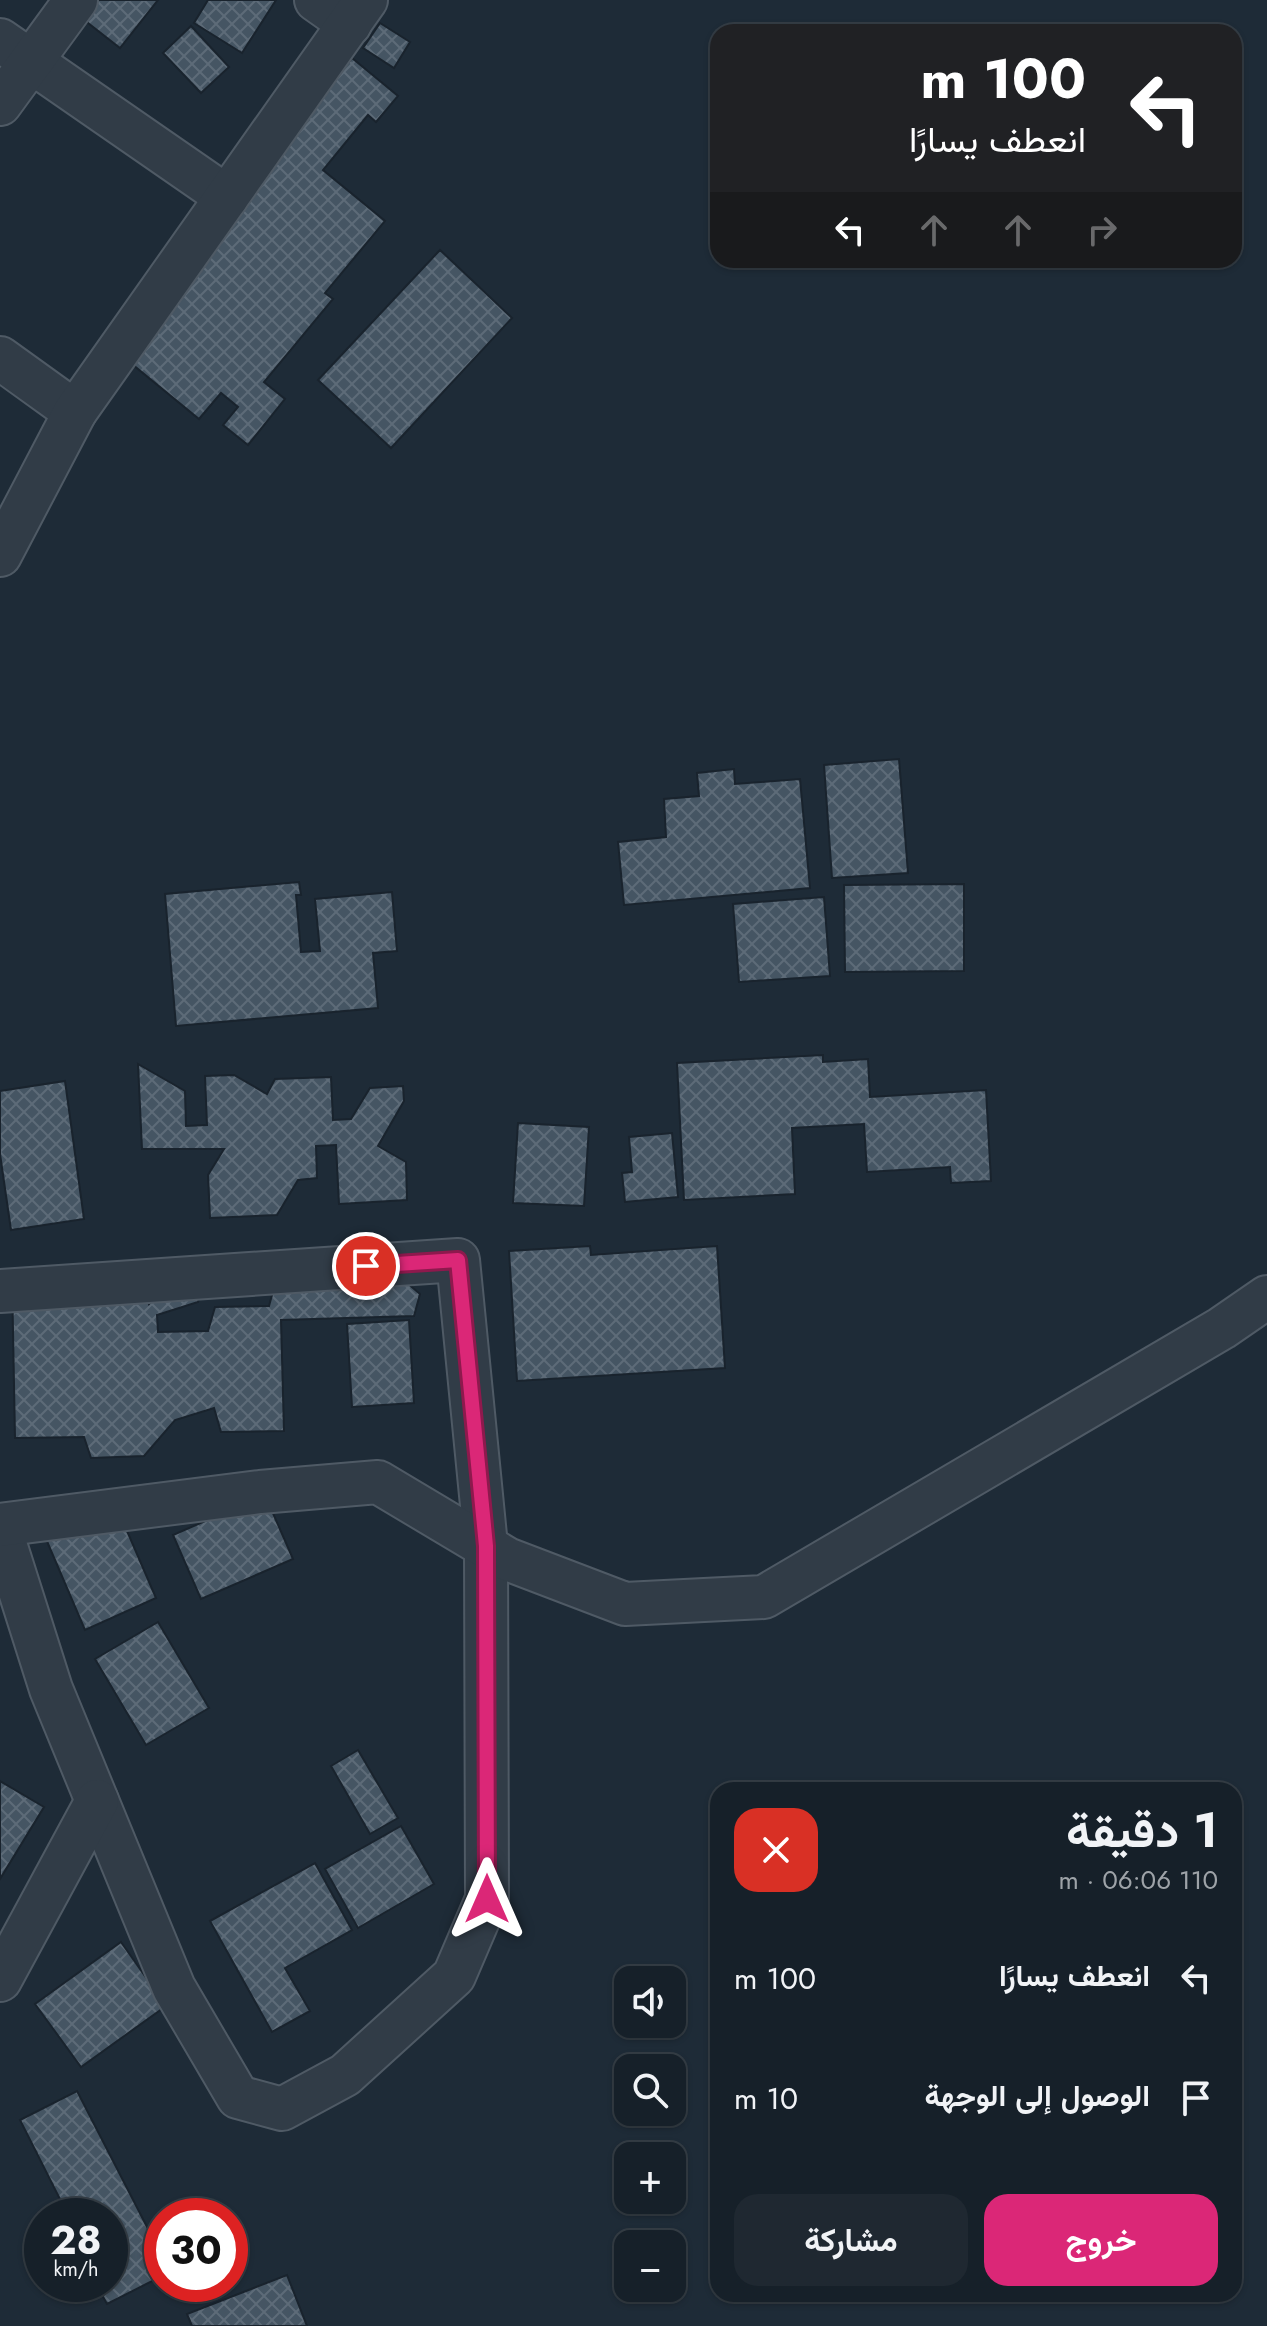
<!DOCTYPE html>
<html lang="ar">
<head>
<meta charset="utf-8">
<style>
	:root { --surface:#162029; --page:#1f2831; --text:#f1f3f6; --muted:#9ea3a8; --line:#353e46; --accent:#db2777 }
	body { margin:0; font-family:Jost,Vazirmatn,sans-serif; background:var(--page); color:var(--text); direction:rtl; height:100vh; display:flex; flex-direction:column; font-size:30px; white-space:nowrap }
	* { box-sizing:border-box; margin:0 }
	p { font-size:26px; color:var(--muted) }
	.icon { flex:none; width:44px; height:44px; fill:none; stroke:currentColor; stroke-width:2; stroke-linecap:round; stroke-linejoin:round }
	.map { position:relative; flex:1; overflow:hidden; direction:ltr }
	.panel { position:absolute; left:710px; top:1782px; width:532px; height:520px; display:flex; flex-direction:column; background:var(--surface); border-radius:24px; box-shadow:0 2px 6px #0004,0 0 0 2px var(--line); direction:rtl }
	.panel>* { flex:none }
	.hud { position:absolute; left:710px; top:24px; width:532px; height:244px; border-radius:24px; box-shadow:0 2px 6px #0004,0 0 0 2px var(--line); direction:rtl; background:#202124; color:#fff; overflow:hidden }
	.tools { position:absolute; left:614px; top:1966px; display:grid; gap:16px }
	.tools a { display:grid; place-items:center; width:72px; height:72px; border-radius:16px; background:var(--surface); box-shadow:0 2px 6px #0004,0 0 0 2px var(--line); font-size:40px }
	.speed { position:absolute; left:24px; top:2198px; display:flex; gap:16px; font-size:40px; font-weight:700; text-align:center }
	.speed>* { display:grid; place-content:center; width:104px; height:104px; border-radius:50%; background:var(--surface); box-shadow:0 2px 6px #0004,0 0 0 2px var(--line); line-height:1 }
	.speed small { font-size:20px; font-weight:400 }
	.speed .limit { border:12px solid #d22; background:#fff; color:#111 }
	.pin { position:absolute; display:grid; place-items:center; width:68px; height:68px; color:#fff; margin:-34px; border:4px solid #fff; border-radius:50%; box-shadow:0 2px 8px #0007 }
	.me { position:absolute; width:88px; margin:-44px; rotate:0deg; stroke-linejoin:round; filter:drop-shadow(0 0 6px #0008) }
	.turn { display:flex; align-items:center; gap:28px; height:168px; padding:0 24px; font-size:36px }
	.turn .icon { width:104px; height:104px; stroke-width:2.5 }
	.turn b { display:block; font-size:56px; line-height:68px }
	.lanes { display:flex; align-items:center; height:76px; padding:0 24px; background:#0003; justify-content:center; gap:40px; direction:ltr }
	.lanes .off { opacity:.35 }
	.round { display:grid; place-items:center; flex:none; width:84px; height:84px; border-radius:24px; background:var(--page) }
	.overview { display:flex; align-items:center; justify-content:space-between; height:136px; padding:0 24px }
	h1 { font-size:48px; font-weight:700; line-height:60px }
	.action { display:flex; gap:16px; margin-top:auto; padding:16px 24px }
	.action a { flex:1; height:92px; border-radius:24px; background:var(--accent); color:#fff; font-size:32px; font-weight:700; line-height:92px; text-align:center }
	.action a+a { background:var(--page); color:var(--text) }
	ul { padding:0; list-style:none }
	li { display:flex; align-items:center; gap:24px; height:120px; padding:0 24px }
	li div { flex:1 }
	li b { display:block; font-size:30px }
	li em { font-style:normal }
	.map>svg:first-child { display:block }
	.building { fill:url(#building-cross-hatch); stroke:#19232d; stroke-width:2 }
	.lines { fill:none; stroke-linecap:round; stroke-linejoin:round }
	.minor-casing { stroke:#4f5a65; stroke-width:46 }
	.minor { stroke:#313c47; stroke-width:42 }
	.route-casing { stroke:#8e194d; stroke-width:20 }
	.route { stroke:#db2777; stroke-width:14 }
</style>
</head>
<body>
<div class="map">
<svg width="1267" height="2326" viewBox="0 0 1267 2326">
	<defs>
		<pattern id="building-cross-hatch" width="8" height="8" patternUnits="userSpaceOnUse" patternTransform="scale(2)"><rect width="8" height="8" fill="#455563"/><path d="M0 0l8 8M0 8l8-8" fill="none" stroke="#5d6b78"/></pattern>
	</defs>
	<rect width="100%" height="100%" fill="#1e2b37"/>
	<!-- building -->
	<g class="building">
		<polygon points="83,0 158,0 120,48 74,12"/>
		<polygon points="208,0 276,0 242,53 194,23"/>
		<polygon points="380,23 410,42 394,68 363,48"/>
		<polygon points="191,26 229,67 201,93 163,53"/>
		<polygon points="352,58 398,96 376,122 368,115 323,170 385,221 325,293 333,299 264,382 285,399 248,445 223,425 238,407 221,393 199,419 121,355 249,183"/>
		<polygon points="440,250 512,318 391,448 318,380"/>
		<polygon points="899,759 908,873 832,878 824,765"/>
		<polygon points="734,769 735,784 800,779 810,888 624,905 618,842 666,837 664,799 699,796 697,773"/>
		<polygon points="299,882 301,895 296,895 301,952 320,951 315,899 392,892 397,951 373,953 378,1008 176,1026 165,894"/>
		<polygon points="964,884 964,971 845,972 844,885"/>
		<polygon points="824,897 830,976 739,982 733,904"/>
		<polygon points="823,1055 823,1062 868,1059 870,1097 986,1090 991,1181 951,1183 950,1167 867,1172 864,1124 792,1128 795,1194 684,1200 677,1063"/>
		<polygon points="138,1064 185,1091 186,1126 207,1125 205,1076 234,1075 267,1094 275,1079 331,1077 333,1120 351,1119 370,1088 403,1086 404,1101 378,1146 406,1162 407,1200 339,1204 336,1145 316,1146 317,1178 298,1180 277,1215 210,1218 208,1175 224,1149 142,1149"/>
		<polygon points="65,1081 84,1219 11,1230 0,1154 0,1091"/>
		<polygon points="518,1123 589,1127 584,1206 513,1203"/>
		<polygon points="672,1133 678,1197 625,1202 622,1173 632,1172 629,1137"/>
		<polygon points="590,1246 591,1255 717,1246 725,1368 517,1381 509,1251"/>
		<polygon points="281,1262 392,1270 420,1294 414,1316 281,1320 284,1431 221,1432 214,1408 175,1420 144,1456 91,1458 84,1437 15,1438 12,1277 141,1278 149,1304 177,1272 204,1280 198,1302 157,1315 158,1332 208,1331 215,1307 269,1306"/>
		<polygon points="409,1320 414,1403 352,1407 347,1324"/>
		<polygon points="111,1494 156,1598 85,1630 40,1525"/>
		<polygon points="265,1495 293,1559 201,1599 173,1535"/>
		<polygon points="158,1622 209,1708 146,1745 95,1659"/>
		<polygon points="358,1750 398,1818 370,1834 331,1766"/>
		<polygon points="0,1781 44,1807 0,1879"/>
		<polygon points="401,1826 434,1884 358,1928 325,1869"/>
		<polygon points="315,1863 352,1930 285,1968 310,2011 272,2032 210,1921"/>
		<polygon points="121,1942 166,2006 81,2067 35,2004"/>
		<polygon points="77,2091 162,2256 162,2276 107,2304 96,2284 110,2284 110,2216 61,2216 66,2211 20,2120"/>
		<polygon points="287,2275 307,2326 192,2326 187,2314"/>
	</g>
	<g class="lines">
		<!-- minor casing -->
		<g class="minor-casing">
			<g id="minor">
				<polyline points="316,0 350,24"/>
				<polyline points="0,40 227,197"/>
				<polyline points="0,104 76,0"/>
				<polyline points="0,358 75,412"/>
				<polyline points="0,555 75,412 366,0"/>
				<polyline points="0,1291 458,1260 486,1546 487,1899 454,1976 345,2075 282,2109 238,2097 174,1988 51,1689 0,1528"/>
				<polyline points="0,1525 260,1492 378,1482 507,1559 625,1604 764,1597 1222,1328 1267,1297"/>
				<polyline points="0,1980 97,1801"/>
			</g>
		</g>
		<!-- minor -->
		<use href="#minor" class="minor"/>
	</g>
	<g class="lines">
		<!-- route casing -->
		<g class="route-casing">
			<polyline id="route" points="366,1266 458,1260 486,1546 487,1899"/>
		</g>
		<!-- route -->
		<use href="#route" class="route"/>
	</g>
</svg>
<div class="tools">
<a><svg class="icon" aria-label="sound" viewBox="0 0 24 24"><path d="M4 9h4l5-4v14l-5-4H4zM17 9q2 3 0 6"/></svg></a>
<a><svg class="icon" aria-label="search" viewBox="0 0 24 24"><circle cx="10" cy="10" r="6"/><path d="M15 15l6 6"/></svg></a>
<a>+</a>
<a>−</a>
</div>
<div class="speed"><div>28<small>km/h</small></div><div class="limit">30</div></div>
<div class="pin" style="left:366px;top:1266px;background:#d93025"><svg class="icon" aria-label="arrive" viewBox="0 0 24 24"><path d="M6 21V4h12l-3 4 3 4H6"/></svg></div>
<svg class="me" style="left:487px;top:1899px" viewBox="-20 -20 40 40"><path d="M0-17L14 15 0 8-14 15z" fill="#db2777" stroke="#fff" stroke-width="4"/></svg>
<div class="hud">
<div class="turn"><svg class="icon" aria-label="left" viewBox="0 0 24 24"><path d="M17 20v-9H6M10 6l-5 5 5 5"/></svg><div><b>100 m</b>انعطف يسارًا</div></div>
<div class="lanes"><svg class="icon" aria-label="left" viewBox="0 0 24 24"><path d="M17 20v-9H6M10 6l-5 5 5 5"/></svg><svg class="icon off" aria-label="ahead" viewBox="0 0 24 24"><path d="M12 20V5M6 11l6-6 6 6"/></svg><svg class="icon off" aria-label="ahead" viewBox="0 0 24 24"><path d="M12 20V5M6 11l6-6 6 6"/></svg><svg class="icon off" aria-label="right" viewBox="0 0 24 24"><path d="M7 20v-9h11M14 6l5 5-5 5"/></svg></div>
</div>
<section class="panel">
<div class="overview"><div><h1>1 دقيقة</h1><p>110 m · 06:06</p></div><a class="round" style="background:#d93025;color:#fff"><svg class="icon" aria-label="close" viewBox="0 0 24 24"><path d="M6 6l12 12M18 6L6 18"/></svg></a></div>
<ul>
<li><svg class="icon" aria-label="left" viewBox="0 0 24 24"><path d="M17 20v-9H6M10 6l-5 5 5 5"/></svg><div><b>انعطف يسارًا</b></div><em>100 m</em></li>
<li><svg class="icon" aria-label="arrive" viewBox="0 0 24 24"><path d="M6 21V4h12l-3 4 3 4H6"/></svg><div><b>الوصول إلى الوجهة</b></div><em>10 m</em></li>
</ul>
<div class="action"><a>خروج</a><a>مشاركة</a></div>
</section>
</div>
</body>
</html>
